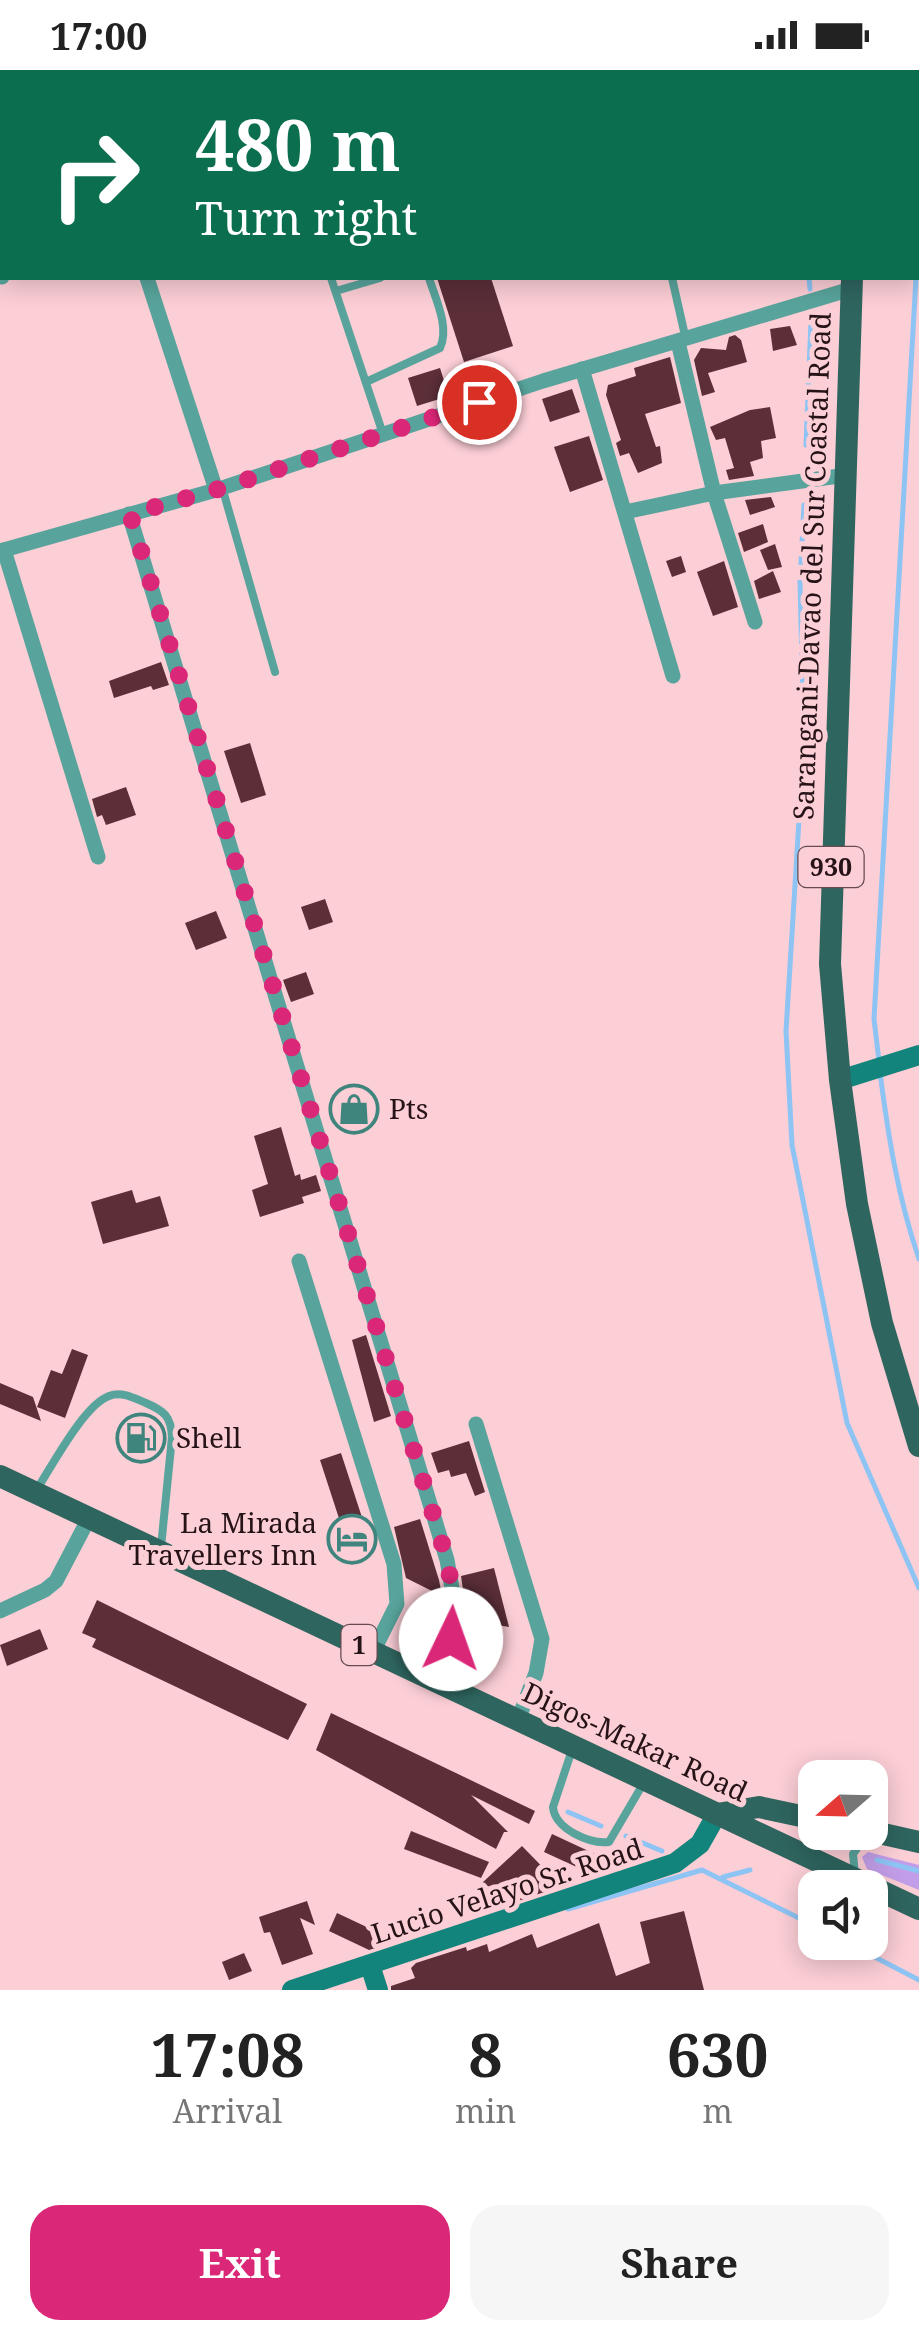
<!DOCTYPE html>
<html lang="en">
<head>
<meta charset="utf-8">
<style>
	:root { --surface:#fff; --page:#f6f6f6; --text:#222; --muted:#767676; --accent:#db2777 }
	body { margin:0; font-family:"Noto Serif",serif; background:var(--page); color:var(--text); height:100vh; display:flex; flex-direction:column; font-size:38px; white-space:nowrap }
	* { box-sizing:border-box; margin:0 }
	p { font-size:32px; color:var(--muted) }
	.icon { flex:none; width:55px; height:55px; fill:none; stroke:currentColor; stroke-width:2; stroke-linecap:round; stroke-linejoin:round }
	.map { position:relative; height:1920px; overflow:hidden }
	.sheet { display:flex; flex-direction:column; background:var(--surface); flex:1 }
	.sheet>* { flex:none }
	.guide { position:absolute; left:0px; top:0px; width:920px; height:210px; box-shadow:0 5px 25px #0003; background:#0b6e4f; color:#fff; overflow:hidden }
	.needle { width:65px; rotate:250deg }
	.fabs { position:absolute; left:798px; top:1690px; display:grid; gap:20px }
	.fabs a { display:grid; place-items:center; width:90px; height:90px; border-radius:20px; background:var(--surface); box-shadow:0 5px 25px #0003; font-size:50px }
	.pin { position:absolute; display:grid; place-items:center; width:85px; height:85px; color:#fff; margin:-42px; border:5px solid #fff; border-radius:50%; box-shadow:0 2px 10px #0007 }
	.me { position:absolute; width:110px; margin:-55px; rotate:3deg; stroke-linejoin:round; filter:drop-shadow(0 0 8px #0008) }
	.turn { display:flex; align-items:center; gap:35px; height:210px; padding:0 30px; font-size:45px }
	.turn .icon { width:130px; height:130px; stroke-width:2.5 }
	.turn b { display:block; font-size:70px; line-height:85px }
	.eta { display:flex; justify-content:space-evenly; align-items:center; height:170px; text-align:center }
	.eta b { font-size:60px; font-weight:700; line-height:70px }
	.action { display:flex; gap:20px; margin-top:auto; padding:20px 30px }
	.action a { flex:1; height:115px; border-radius:30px; background:var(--accent); color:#fff; font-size:40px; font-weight:700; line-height:115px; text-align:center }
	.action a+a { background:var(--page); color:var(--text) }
	.status { display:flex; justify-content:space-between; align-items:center; height:70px; padding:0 50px; background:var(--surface); direction:ltr }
	.status svg { height:28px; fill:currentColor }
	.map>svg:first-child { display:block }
	.green { fill:#c29ee8 }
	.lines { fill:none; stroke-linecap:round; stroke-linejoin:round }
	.stream { stroke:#8ec4f4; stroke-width:5 }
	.building { fill:#5b2e38 }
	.lane { stroke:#58a49c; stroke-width:8 }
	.street { stroke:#58a49c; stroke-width:15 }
	.secondary { stroke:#12847b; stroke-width:20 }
	.primary { stroke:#2f655f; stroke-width:22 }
	.route { stroke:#db2777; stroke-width:18; stroke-dasharray:0 32.4 }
	.labels { text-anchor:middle; stroke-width:10; stroke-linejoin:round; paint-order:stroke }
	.shield { fill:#fcced6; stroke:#664b50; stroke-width:2.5 }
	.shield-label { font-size:25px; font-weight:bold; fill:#261317 }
	.street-label { font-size:28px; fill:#261317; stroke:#fcced6 }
	.poi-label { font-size:28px; fill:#261317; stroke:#fcced6; text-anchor:start }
</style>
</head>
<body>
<div class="status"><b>17:00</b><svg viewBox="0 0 49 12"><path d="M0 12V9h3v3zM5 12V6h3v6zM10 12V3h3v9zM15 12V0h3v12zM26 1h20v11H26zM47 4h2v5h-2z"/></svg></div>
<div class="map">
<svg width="919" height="1920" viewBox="0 0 919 1920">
	<rect width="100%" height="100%" fill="#fcced6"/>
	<!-- green -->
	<polygon class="green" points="868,1782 919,1795 919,1820 867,1799 862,1787"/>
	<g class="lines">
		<!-- stream -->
		<g class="stream">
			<polyline points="813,2 813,0"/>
			<polyline points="918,177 919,145"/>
			<polyline points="809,208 810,219"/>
			<polyline points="806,375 811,251"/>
			<polyline points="804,435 800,513 804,669 786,961 792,1075 847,1353 919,1518"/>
			<polyline points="879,991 874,949 916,208"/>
			<path d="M 880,1002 C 888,1065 898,1128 919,1189"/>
			<polyline points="568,1742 601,1756"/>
			<polyline points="626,1766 662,1781"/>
			<polyline points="877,1790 919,1801"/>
			<polyline points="723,1807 750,1800"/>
			<polyline points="568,1839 702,1800 815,1856"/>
			<polyline points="846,1872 919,1910"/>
		</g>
	</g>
	<!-- building -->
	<g class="building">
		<polygon points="437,208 491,208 513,276 464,292"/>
		<polygon points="790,256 797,275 773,281 770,259"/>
		<polygon points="735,265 741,270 747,292 708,303 715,322 702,326 694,290 701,278 726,280 729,267"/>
		<polygon points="670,287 681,333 645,344 656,377 660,376 662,393 638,403 629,383 620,386 616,373 621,370 606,325 608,315 636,306 634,298"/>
		<polygon points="440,298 449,326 417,336 408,308"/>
		<polygon points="572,319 580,342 550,352 542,329"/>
		<polygon points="770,337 776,368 761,371 763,388 750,392 754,406 729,410 726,400 734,398 725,368 716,370 710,357 750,340"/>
		<polygon points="589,366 603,410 570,422 554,377"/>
		<polygon points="771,427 775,437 750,445 745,430"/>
		<polygon points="763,454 768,472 744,482 738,463"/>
		<polygon points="775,474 782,497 768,500 760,480"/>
		<polygon points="681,486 686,502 672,507 666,491"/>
		<polygon points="724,491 738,537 713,546 697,502"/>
		<polygon points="773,501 781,522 759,529 754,511"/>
		<polygon points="161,592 169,615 153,620 151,616 114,628 109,611"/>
		<polygon points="250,673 266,725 241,733 224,681"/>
		<polygon points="126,717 136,745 106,755 102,745 97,747 92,729"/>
		<polygon points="325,829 333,852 309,860 301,837"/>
		<polygon points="216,841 227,868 196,880 185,853"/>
		<polygon points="306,902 314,924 291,932 283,910"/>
		<polygon points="281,1057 295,1106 300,1104 301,1110 316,1105 321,1121 302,1127 304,1133 260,1147 252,1120 268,1114 254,1066"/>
		<polygon points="132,1120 136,1133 160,1126 169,1156 103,1174 91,1132"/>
		<polygon points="366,1265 391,1346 374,1352 352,1270"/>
		<polygon points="72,1279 88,1285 65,1348 37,1337 51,1300 62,1304"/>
		<polygon points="0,1313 33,1327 41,1351 0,1334"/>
		<polygon points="469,1371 485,1422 475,1426 466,1403 451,1407 449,1400 438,1403 431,1383"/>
		<polygon points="341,1383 369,1469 348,1476 320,1390"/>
		<polygon points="420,1449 439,1510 442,1526 406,1508 394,1457"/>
		<polygon points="494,1498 509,1557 468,1550 466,1540 461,1506"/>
		<polygon points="97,1530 307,1634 288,1670 92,1577 96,1569 82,1563"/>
		<polygon points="40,1559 48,1579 7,1596 0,1575"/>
		<polygon points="331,1643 535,1741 529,1754 471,1725 508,1762 504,1762 496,1779 316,1680"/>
		<polygon points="411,1761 489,1792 481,1808 404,1779"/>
		<polygon points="552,1764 610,1791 606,1801 594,1805 544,1782"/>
		<polygon points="522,1776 559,1814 559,1817 518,1831 482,1813"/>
		<polygon points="307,1831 315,1855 300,1848 313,1884 282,1895 270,1862 264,1863 259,1847"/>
		<polygon points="684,1841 704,1920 391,1920 391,1916 415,1908 411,1898 416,1893 466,1877 467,1881 487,1874 489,1882 532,1864 537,1878 599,1853 616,1906 650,1893 640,1852"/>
		<polygon points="337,1843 390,1868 388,1874 369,1880 329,1861"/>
		<polygon points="244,1883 252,1901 229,1910 222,1892"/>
	</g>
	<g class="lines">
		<!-- lane -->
		<g class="lane">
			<polyline points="187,0 187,2"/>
			<polyline points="254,0 255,2"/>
			<polyline points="662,0 662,2"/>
			<polyline points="765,0 765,2"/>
			<polyline points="739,2 739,0"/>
			<polyline points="331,208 383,364"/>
			<polyline points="672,208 686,270"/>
			<polyline points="336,221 380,208"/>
			<path d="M 366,312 L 440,278 C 450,257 435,228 429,208"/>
			<polyline points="222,417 275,602"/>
			<path d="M 37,1419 C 52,1396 84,1335 109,1326 C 122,1321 134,1328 146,1333 C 164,1341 171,1346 172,1367 L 161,1477"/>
			<path d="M 572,1680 L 553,1737 C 555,1759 589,1774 609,1772 L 643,1714"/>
			<polyline points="855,1805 853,1784 867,1764"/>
		</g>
		<!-- street -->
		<g class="street">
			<polyline points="81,0 81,2"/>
			<polyline points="0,93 2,92"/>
			<polyline points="0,207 2,207"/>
			<polyline points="147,208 216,420"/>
			<polyline points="678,272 714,423 755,552"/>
			<polyline points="582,299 673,606"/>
			<polyline points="625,442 714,423 847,405"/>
			<polyline points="129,444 447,1490 455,1535 442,1614"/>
			<polyline points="4,480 98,787"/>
			<polyline points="0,481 216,420 543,311 851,219"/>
			<polyline points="299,1191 394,1494 397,1534 373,1582"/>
			<polyline points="476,1354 542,1569 536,1603 518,1650"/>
			<polyline points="0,1541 45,1520 56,1511 89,1448"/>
		</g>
		<!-- secondary -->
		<g class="secondary">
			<polyline points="840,1010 919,985"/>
			<polyline points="370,1895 378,1920"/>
			<polyline points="292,1920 675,1793 700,1774 717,1744"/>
		</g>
		<!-- primary -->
		<g class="primary">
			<polyline points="858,2 858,0"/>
			<polyline points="852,208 830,894 840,1010 857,1134 882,1253 919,1376"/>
			<polyline points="0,1406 919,1839"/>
			<polyline points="717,1744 759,1737 815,1749"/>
			<polyline points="870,1761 919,1772"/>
		</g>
	</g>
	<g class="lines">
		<!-- route -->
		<polyline class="route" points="451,1569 455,1535 447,1490 130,444 222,418 479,332"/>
	</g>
	<!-- icons -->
	<defs>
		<g id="shop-ring" transform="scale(2.5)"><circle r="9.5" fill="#fcced6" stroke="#3f857e" stroke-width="1.5"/><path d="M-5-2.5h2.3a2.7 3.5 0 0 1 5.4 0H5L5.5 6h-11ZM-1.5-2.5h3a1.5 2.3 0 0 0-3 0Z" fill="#3f857e"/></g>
		<g id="fuel-ring" transform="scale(2.5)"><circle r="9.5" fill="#fcced6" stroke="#3f857e" stroke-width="1.5"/><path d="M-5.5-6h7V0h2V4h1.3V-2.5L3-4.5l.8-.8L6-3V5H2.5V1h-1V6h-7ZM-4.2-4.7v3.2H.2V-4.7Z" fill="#3f857e"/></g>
		<g id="hotel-ring" transform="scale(2.5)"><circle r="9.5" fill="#fcced6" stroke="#3f857e" stroke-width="1.5"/><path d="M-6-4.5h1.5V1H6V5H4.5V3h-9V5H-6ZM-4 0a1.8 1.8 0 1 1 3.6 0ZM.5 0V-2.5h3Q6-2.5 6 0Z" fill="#3f857e"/></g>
	</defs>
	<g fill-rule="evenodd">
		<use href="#shop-ring" x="354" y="1039"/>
		<use href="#fuel-ring" x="141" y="1368"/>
		<use href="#hotel-ring" x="352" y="1469"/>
	</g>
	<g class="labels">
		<!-- shield labels -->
		<g class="shield">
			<rect x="798.5" y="777" width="65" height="40" rx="8"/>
			<rect x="341.5" y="1555" width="35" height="40" rx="8"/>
		</g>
		<g class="shield-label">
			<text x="831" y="806">930</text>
			<text x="359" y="1584">1</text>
		</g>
		<!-- street labels -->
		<g class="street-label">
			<text transform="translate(812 496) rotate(-88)" y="10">Sarangani-Davao del Sur Coastal Road</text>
			<text transform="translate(635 1672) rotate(25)" y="10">Digos-Makar Road</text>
			<text transform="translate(507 1821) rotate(-18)" y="10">Lucio Velayo Sr. Road</text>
		</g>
		<!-- poi labels -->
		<g class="poi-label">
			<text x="389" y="1049">Pts</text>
			<text x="176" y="1378">Shell</text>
			<text x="317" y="1463" text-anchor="end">La Mirada<tspan x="317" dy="32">Travellers Inn</tspan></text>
		</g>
	</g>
</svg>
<div class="fabs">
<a><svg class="needle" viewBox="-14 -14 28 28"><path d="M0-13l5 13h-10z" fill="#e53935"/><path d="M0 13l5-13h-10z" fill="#767676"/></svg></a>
<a><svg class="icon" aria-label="sound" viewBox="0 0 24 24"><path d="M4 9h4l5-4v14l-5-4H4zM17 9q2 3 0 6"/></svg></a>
</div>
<div class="pin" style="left:479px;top:332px;background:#d93025"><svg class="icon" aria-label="arrive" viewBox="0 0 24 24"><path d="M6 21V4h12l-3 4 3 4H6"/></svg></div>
<svg class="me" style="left:451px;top:1569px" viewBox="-20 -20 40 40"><circle r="19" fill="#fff"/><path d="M0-13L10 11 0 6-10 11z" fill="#db2777"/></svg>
<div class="guide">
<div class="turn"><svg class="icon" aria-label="right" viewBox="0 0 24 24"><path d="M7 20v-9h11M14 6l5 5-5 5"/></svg><div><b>480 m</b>Turn right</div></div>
</div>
</div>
<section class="sheet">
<div class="eta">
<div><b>17:08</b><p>Arrival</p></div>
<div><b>8</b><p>min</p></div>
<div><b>630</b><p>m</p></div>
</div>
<div class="action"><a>Exit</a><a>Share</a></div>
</section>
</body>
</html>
